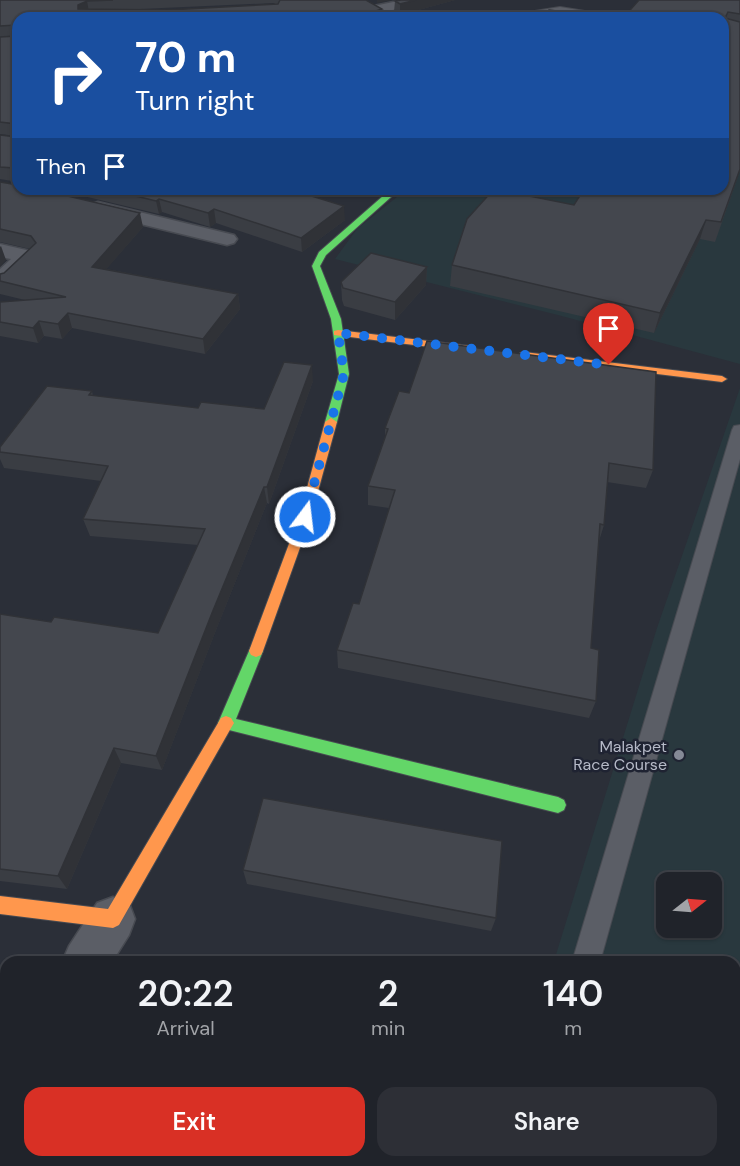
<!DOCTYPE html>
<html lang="en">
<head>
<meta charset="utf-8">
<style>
	:root { --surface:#20232a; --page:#2d2f36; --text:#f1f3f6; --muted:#a2a4a8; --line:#3d4047; --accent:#d93025 }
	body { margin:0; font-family:"DM Sans",sans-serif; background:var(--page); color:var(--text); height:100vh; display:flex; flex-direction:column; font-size:22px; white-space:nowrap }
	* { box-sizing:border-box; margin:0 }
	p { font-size:20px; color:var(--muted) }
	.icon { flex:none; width:33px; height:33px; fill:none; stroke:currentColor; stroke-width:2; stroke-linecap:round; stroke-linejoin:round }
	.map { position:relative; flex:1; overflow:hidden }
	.sheet { position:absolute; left:0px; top:956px; width:741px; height:212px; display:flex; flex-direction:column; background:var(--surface); border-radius:18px 18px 0 0; box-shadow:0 2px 4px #0004,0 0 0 2px var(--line) }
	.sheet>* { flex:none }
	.hud { position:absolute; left:12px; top:12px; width:717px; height:183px; border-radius:18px; box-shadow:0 2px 4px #0004,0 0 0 2px var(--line); background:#1a4fa0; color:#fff; overflow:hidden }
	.needle { width:39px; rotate:73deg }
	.fabs { position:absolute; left:656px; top:872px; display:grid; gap:12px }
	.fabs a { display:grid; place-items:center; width:66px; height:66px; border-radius:12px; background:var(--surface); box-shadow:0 2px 4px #0004,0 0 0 2px var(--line); font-size:30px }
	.pin { position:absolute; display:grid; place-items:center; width:51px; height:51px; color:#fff; margin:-62px -26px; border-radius:50% 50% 50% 0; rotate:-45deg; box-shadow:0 0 6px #0007 }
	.pin .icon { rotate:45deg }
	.me { position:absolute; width:66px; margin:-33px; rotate:15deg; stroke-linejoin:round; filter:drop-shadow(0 0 4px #0008) }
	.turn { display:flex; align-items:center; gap:21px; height:126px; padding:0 24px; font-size:27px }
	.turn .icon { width:78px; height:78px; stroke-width:2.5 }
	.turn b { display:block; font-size:42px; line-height:51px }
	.then { display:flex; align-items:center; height:57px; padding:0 24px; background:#0003; gap:12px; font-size:22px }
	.eta { display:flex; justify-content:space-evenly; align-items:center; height:102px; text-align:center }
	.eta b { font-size:36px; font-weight:600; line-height:42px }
	.cta { display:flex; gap:12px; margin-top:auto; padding:12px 24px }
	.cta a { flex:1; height:69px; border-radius:18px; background:var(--accent); color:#fff; font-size:24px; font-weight:600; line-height:69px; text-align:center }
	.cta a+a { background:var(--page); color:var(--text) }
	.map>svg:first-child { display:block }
	.green { fill:#29383e; fill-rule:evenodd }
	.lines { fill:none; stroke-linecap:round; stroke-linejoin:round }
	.lane-casing { stroke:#474a51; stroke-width:2 }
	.street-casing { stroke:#474a51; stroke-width:3 }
	.fast-casing { stroke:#474a51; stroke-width:2 }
	.slow-casing { stroke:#474a51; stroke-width:2 }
	.lane { fill:#5b5e66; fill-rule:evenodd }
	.street { fill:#5b5e66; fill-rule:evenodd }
	.fast { fill:#63d668; fill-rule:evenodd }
	.slow { fill:#ff974d; fill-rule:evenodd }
	.wall { fill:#3a3d43; fill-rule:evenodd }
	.shaded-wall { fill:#303237 }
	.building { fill:#44474e; stroke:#303237; stroke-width:1.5 }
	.route { stroke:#1a73e8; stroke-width:10; stroke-dasharray:0 18 }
	.poi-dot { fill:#858996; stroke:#1f2332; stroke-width:2 }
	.labels { text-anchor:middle; stroke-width:5; stroke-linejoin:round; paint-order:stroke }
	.poi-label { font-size:16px; fill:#b6bac8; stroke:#1f2332; text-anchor:end }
</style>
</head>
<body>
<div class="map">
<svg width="740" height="1166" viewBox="0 0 740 1166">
	<rect width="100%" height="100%" fill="#2b2f38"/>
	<!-- green -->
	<g class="green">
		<polygon points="740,36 740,364 558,315 335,259 357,229 407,189 723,189"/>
		<path d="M 740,388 L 740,1166 L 490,1166 L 492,1161 L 735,1161 L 735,962 L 554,961 L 657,628 ZM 666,882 L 711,882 L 711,927 L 666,927 Z"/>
	</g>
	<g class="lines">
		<!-- lane casing -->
		<g class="lane-casing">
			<g id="lane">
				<path d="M 560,7 L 628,18 C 605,18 584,12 561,11 C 538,10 514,18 490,18 Z"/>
				<polygon points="740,425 740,459 600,962 572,962 732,430 734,426"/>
				<polygon points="512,1161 544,1161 543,1166 511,1166"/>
			</g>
		</g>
		<!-- street casing -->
		<g class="street-casing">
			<g id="street">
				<polygon points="403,0 427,0 425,3 374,14 368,10 369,7"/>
				<polygon points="98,202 234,235 237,239 234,243 227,245 91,212 88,208 91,204"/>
				<polygon points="0,244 35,252 38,257 8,286 0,288 0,269 11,259 0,257"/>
				<polygon points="113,897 129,903 135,919 129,935 112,962 62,962 69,946 97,903"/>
				<polygon points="6,1088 6,1151 0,1153 0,1091"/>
			</g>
		</g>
		<!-- fast casing -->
		<g class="fast-casing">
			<g id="fast">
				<polygon points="354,0 361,0 397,18 390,18"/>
				<polygon points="391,189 400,189 326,255 320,266 341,319 349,374 337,422 335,424 327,424 325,422 339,374 331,319 312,266 319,252"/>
				<polygon points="256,645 261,647 263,651 236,719 558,797 564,800 566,805 564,810 558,813 221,728 218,723 249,651 251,647"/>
			</g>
		</g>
		<!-- slow casing -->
		<g class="slow-casing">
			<g id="slow">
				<polygon points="338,330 470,346 475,349 470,352 334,335 334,331"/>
				<polygon points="524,352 722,376 727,379 722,382 520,357 520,353"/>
				<polygon points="331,418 337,422 311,517 263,651 261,655 256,657 251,655 249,651 299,517 325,422"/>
				<polygon points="226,716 231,718 234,723 231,728 119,925 113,928 0,914 0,896 108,909 221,718"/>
			</g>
		</g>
		<!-- lane -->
		<use href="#lane" class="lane"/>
		<!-- street -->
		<use href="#street" class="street"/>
		<!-- fast -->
		<use href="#fast" class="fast"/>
		<!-- slow -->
		<use href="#slow" class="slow"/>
	</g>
	<!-- wall -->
	<g class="wall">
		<path d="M 0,0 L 366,0 L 382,15 L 18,18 L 18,182 L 0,179 L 0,135 L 16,136 L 0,134 ZM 274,3 L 275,4 L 168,10 L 140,9 Z"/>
		<polygon points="401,0 455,0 400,15 394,12 395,1"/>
		<polygon points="740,0 740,171 715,242 700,239 654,333 450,286 452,265 723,189 623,18"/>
		<polygon points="0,182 143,227 106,269 238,294 240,309 205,354 72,328 62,339 44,336 38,343 0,336 0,302 25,300 0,294 0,281 4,273 30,249 0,242"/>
		<polygon points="54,189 289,189 345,220 302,252 216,223 210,227 162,212 159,214"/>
		<polygon points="427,267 426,285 395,320 344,306 342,300 341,282"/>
		<polygon points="313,381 269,504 267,503 216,630 162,770 121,763 67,889 0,881 0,614 51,622 158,633 198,545 90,536 83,519 101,481 4,468 0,459 0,447 92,391 93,396 198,408 264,409"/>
		<polygon points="385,428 653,470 646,488 607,482 604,525 599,541 591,648 596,701 589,718 338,668 337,650 359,604 389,508 368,505 368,486 385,437"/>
		<polygon points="243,870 496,918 491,931 247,884"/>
		<polygon points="166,1161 435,1161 434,1166 187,1166"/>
	</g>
	<!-- shaded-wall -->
	<g class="shaded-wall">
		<polygon points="377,0 392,0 377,3"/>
		<polygon points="416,0 455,0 400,15 400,4"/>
		<polygon points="87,1 89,12 78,9 78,5"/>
		<polygon points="382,9 382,18 376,11"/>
		<polygon points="159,199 162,212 159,214 156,201"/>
		<polygon points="344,206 345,220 302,252 301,238"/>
		<polygon points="214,209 216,223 210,227 208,213"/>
		<polygon points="140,213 143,227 96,281 92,267"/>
		<polygon points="706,220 700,239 654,333 660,313"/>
		<polygon points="1,246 6,260 0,267 0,247"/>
		<polygon points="427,267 426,285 395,320 395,302"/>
		<polygon points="238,294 240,309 205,354 203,339"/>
		<polygon points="68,313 72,328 62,339 58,324"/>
		<polygon points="39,321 44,336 38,343 33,328"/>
		<polygon points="312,365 313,381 269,504 267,487"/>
		<polygon points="264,487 267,503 216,630 162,770 156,756 212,613"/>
		<polygon points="114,748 121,763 67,889 58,876"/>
	</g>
	<!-- building -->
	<g class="building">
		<polygon points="0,0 113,0 87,1 78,5 78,9 168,10 278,4 280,0 366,0 382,9 376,11 388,18 18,18 18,173 16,173 14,168 0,167 0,135 16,137 16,124 0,122 0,37 16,36 16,25 0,26"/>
		<polygon points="401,0 416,0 400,4 395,1"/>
		<polygon points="639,0 740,0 740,14 728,12 725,18 740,22 740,169 721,222 706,220 660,313 452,265 467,219 494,189 574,205 584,189 723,189 723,18 623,18"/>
		<polygon points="549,10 612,18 540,18"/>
		<polygon points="0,182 18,185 18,189 38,189 140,213 92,267 238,294 203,339 68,313 58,324 39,321 33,328 0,322 0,302 66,297 0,281 0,274 4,273 36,243 31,236 0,229"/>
		<polygon points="107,189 289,189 344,206 301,238 214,209 208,213 159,199 156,201"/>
		<polygon points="371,253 427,267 395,302 343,288 341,282"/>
		<polygon points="427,341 656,372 653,470 609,463 604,525 600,524 591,648 599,650 596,701 337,650 353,603 359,604 395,490 368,486 388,429 385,428 399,391 409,393"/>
		<polygon points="284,362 312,365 267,487 264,487 212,613 156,756 114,748 58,876 0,869 0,614 51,622 54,617 158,633 205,529 83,519 108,466 0,452 0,447 47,386 92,391 89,395 198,408 201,402 264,409"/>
		<polygon points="263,798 502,841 496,918 243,870"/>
		<polygon points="182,1161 435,1161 434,1166 203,1166"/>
	</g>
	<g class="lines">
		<!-- route -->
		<polyline class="route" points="305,517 344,374 338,333 609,365"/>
	</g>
	<!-- markers -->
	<circle class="poi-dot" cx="679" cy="755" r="6"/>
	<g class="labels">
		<!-- poi labels -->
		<g class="poi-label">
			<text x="667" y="752">Malakpet<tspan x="667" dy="18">Race Course</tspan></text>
		</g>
	</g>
</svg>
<div class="fabs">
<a><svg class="needle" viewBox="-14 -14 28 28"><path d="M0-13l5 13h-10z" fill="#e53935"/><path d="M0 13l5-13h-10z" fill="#a2a4a8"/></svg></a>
</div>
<div class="pin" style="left:609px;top:365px;background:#d93025"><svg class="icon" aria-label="arrive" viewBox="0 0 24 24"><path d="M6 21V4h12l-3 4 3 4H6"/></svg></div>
<svg class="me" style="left:305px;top:517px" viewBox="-20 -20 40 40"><circle r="17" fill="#1a73e8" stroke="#fff" stroke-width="3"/><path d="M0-11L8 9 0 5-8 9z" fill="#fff"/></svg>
<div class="hud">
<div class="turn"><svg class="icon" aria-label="right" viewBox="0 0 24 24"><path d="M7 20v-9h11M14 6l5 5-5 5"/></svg><div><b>70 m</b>Turn right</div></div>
<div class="then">Then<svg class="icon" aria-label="arrive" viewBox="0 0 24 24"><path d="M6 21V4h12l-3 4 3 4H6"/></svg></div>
</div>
<section class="sheet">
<div class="eta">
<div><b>20:22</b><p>Arrival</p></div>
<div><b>2</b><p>min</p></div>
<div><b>140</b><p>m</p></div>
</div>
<div class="cta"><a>Exit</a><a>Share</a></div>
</section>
</div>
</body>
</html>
